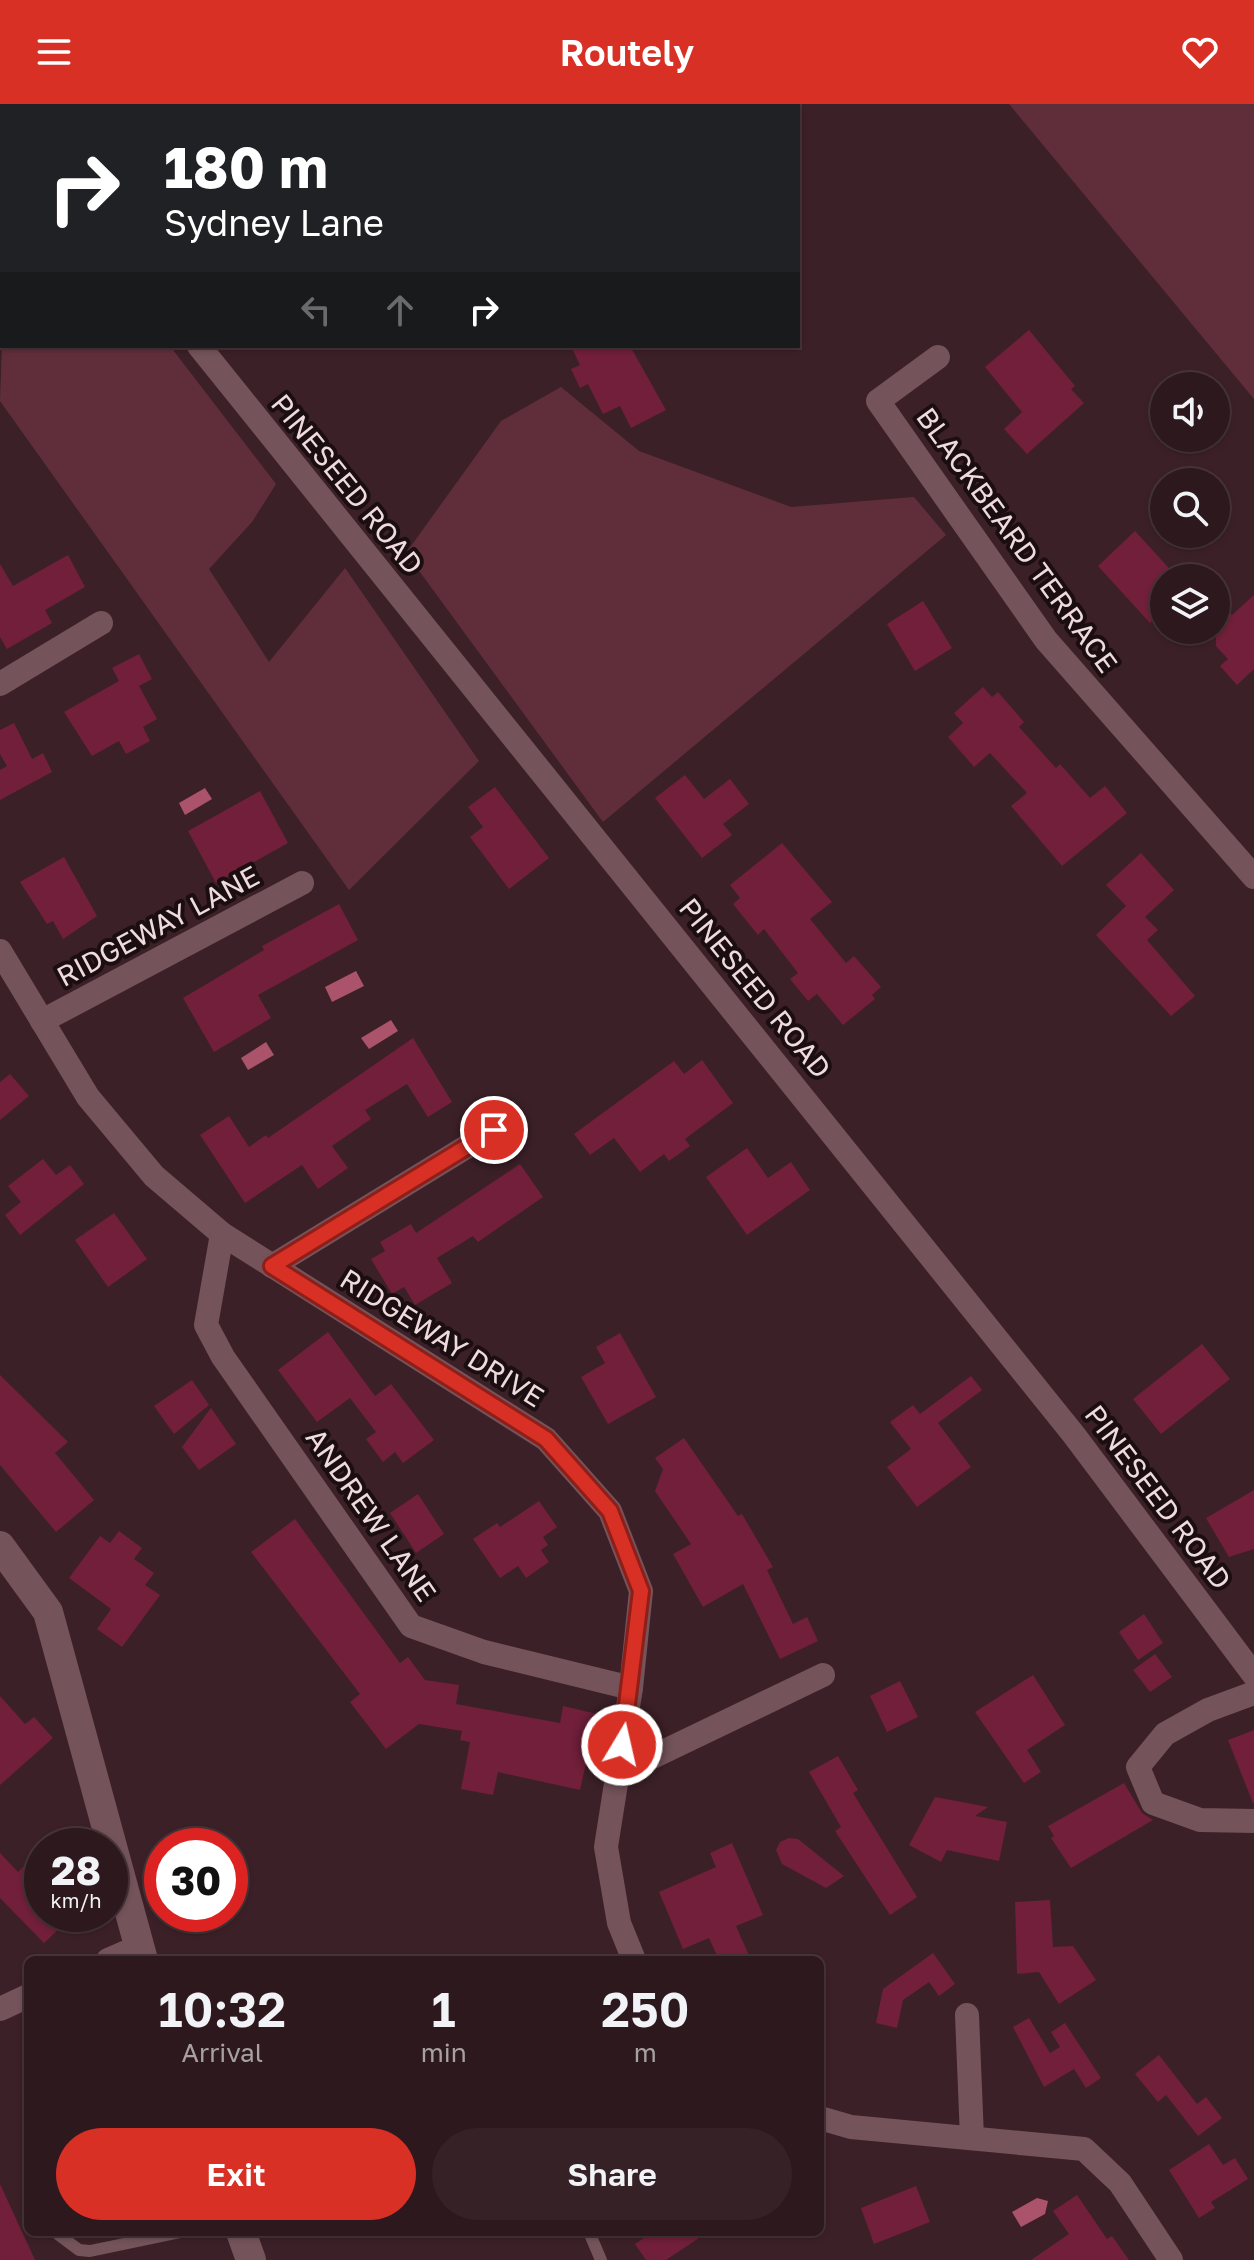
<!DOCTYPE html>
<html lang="en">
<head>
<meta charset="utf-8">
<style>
	:root { --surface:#2d181d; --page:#352126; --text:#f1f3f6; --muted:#a7a0a4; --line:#48373b; --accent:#d93025 }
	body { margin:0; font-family:"Golos Text",sans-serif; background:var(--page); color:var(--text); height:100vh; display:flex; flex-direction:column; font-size:30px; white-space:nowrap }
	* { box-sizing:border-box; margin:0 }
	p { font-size:26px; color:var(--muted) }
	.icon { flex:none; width:44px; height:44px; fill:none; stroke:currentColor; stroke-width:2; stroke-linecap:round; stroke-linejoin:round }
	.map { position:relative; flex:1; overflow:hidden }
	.panel { position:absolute; left:24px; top:1852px; width:800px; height:280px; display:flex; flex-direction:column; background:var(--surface); border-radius:12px; box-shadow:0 2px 6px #0004,0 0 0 2px var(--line) }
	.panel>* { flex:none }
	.guide { position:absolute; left:0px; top:0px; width:800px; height:244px; box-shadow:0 2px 6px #0004,0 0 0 2px var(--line); background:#202124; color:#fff; overflow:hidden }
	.tools { position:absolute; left:1150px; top:268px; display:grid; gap:16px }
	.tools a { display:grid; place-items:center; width:80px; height:80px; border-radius:50%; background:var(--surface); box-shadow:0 2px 6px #0004,0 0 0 2px var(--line); font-size:40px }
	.speed { position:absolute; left:24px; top:1724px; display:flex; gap:16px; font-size:40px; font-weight:700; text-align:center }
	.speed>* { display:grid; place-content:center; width:104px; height:104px; border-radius:50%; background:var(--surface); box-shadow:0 2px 6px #0004,0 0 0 2px var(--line); line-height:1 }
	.speed small { font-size:20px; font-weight:400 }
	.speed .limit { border:12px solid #d22; background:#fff; color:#111 }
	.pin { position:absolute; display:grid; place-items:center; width:68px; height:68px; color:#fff; margin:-34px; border:4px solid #fff; border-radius:50%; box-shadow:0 2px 8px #0007 }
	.me { position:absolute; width:88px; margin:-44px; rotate:9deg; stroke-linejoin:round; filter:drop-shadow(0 0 6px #0008) }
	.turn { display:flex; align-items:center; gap:28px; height:168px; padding:0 32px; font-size:36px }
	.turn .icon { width:104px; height:104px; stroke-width:2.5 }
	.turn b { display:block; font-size:56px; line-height:68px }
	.lanes { display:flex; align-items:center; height:76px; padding:0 32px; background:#0003; justify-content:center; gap:40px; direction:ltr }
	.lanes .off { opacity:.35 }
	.eta { display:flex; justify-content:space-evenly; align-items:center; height:136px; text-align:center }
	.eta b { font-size:48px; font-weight:600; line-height:56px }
	.primary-button { display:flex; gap:16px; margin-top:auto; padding:16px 32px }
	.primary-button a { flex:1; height:92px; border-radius:48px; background:var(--accent); color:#fff; font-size:32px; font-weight:600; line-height:92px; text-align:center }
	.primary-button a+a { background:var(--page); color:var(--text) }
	header { display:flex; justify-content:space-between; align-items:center; height:104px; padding:0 32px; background:var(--accent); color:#fff; font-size:36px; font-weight:600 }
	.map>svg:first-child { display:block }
	.green { fill:#602e3b }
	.water { fill:#aa536a }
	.building { fill:#711f3a }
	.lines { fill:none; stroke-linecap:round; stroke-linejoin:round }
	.service { stroke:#74535a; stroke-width:12 }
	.minor { stroke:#74535a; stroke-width:24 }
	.tertiary { stroke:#74535a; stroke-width:30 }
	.route-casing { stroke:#8d1f18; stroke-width:20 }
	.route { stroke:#d93025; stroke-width:14 }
	.labels { text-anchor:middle; stroke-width:8; stroke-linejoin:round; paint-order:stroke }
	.street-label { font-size:28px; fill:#efdbdf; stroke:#1b0e11 }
</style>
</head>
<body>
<header><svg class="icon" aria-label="menu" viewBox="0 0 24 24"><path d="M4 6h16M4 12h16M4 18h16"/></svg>Routely<svg class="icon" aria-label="heart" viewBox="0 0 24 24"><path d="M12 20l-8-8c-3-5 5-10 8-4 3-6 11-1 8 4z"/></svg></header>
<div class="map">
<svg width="1254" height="2156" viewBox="0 0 1254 2156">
	<rect width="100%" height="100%" fill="#3c2027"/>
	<!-- green -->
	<g class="green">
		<polygon points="1009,0 1254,0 1254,295"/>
		<polygon points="2,240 170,242 276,380 252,418 209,465 269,558 345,464 479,657 349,786 0,297"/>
		<polygon points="561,283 639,347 791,403 914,393 946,431 603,718 406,449 501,317"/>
	</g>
	<!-- water -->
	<g class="water">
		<polygon points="205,684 212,695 185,711 179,699"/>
		<polygon points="356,867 364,882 332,898 325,883"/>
		<polygon points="391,916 398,927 369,945 361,934"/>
		<polygon points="266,938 274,951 248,966 241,954"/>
		<polygon points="1037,2094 1048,2097 1045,2110 1021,2123 1012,2108"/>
	</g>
	<!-- building -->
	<g class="building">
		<polygon points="1029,226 1075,282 1071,285 1084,299 1027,350 1004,325 1022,308 985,263"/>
		<polygon points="571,242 630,242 666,306 631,324 620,302 603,310 588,280 580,284 571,265 580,261"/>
		<polygon points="1135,427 1178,474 1164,474 1164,506 1150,519 1098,462"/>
		<polygon points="68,451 85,483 45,506 52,519 7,545 0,533 0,460 13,482"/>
		<polygon points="1254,491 1254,565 1237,581 1220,562 1228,555 1216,542 1216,495 1232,511"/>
		<polygon points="923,497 952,544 915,567 887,520"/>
		<polygon points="139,550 152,575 139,582 157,615 143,623 150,637 126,650 119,637 92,652 64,608 119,577 112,564"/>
		<polygon points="983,583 992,593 998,588 1024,618 1019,623 1056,664 1060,660 1090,694 1105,682 1127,709 1062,762 1011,702 1027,689 990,649 974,663 948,633 963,619 954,609"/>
		<polygon points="14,619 32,655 43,649 52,668 0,696 0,666 7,662 0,650 0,626"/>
		<polygon points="685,671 704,695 730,675 749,700 723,720 732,731 702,754 655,694"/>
		<polygon points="495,683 549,754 509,785 470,733 483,723 468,703"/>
		<polygon points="260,687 288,739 216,779 188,727"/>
		<polygon points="782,739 832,798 810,815 846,859 854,852 881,883 872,891 875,895 843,921 817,890 808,897 790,875 798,869 764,825 758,831 733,800 740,794 730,781"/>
		<polygon points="1141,749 1174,786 1145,813 1158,826 1147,836 1195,892 1171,912 1096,831 1126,802 1106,781"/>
		<polygon points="64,753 97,812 63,835 53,817 47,820 20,778"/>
		<polygon points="339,800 358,836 258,891 271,914 214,948 183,894 264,846 262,842"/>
		<polygon points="413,934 452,998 428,1013 407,980 365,1006 371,1015 332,1042 348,1064 318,1085 302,1061 245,1099 200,1031 229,1012 249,1043 266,1031 268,1034"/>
		<polygon points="702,956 733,999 685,1035 690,1042 669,1057 664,1050 640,1068 614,1034 590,1051 574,1030 674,957 684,970"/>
		<polygon points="10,970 29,992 0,1016 0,978"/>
		<polygon points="747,1044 768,1074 791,1058 810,1086 747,1131 706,1073"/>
		<polygon points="43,1055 56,1071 70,1061 84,1080 20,1131 5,1111 21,1098 8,1082"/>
		<polygon points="520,1060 543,1093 478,1138 473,1132 437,1154 452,1179 415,1201 404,1183 392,1190 371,1155 385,1147 380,1138 411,1120 416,1129"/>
		<polygon points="114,1109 147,1155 108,1183 75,1136"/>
		<polygon points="328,1228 375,1292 391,1280 434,1336 403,1359 395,1348 383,1358 366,1335 376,1328 350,1294 317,1318 278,1266"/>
		<polygon points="620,1229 656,1293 608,1320 581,1273 605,1259 596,1243"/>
		<polygon points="1202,1240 1230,1275 1161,1330 1133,1295"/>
		<polygon points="0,1271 68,1338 55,1349 94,1396 56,1428 0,1361"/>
		<polygon points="971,1272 982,1286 938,1319 971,1363 917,1403 887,1363 911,1345 890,1318 913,1301 920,1310"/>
		<polygon points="192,1276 209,1301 174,1330 154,1302"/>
		<polygon points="211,1304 236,1340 199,1366 182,1343"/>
		<polygon points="684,1334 738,1412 742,1410 773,1463 767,1466 793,1520 807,1513 818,1537 780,1555 743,1480 703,1503 673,1450 691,1440 655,1387 663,1365 655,1354"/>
		<polygon points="1254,1386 1254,1445 1229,1453 1206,1414"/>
		<polygon points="418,1390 444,1430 416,1449 390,1409"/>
		<polygon points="539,1397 557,1423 543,1433 548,1441 541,1446 549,1458 526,1474 518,1462 500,1474 473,1435 497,1419 500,1423"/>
		<polygon points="295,1415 400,1559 408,1553 425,1576 459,1581 456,1600 560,1619 563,1602 597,1610 580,1686 498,1668 493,1691 461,1685 470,1638 460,1636 462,1627 419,1620 386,1645 350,1598 360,1590 251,1448"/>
		<polygon points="119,1427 142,1444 134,1455 154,1469 145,1481 160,1491 122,1543 97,1525 111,1505 69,1474 100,1432 110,1439"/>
		<polygon points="1144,1510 1163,1539 1138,1556 1119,1528"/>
		<polygon points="1155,1550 1172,1573 1150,1588 1133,1566"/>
		<polygon points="1033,1571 1065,1621 1027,1646 1041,1668 1024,1679 975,1608"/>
		<polygon points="900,1577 918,1613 887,1628 870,1592"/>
		<polygon points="0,1592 25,1620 34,1613 53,1634 0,1681"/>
		<polygon points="1254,1626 1254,1699 1253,1699 1228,1636"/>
		<polygon points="838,1652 858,1686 853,1689 917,1793 890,1811 835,1727 841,1723 809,1668"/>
		<polygon points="1124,1679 1142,1709 1153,1716 1071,1764 1051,1734 1054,1732 1048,1722"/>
		<polygon points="935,1693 988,1703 975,1712 1007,1718 999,1757 947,1746 941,1758 909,1741"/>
		<polygon points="789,1734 798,1735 844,1772 826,1784 782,1760 776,1746 780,1738"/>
		<polygon points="732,1739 763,1811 736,1822 751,1856 719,1856 709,1834 683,1845 659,1788 716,1763 710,1749"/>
		<polygon points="42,1745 42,1810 50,1810 62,1822 44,1839 0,1794 0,1749 18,1768"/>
		<polygon points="1050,1796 1053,1843 1073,1842 1096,1876 1059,1900 1039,1868 1017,1870 1015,1798"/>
		<polygon points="933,1849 955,1880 939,1892 929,1878 903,1896 897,1924 876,1919 883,1885"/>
		<polygon points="1029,1914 1050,1949 1060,1943 1051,1928 1065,1919 1101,1974 1086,1984 1074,1965 1044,1983 1013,1923"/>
		<polygon points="1159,1951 1197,2000 1206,1993 1222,2014 1198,2032 1166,1991 1158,1998 1135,1970"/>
		<polygon points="1209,2040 1223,2061 1235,2054 1248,2075 1211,2098 1215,2104 1199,2114 1169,2066"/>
		<polygon points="0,2080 35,2156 0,2156"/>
		<polygon points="916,2082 930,2118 874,2140 861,2104"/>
		<polygon points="1077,2091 1107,2135 1112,2132 1129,2156 1031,2156 1069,2130 1053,2107"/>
		<polygon points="653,2128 708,2128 666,2156 646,2156 635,2140"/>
	</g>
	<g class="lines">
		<!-- service -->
		<g class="service">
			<polyline points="55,2128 79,2146 90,2147 181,2128"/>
			<polyline points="589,2128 601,2156"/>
		</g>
		<!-- minor -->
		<g class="minor">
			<polyline points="11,0 13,2"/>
			<polyline points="199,242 1074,1331 1254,1571"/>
			<polyline points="938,253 878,297 1046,536 1254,773"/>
			<polyline points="0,580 101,519"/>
			<polyline points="0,847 88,993 154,1072 222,1130 546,1335 610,1407 641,1487 631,1584 606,1743 619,1819 634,1856"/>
			<polyline points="42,917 302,779"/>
			<polyline points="222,1130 206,1221 223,1253 411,1522 484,1548 631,1584"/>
			<polyline points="272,1162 494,1026"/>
			<polyline points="1254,1589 1208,1606 1165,1630 1138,1663 1153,1699 1200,1716 1254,1717"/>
			<polyline points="617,1670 823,1571"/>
			<polyline points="108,1856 138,1843"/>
			<polyline points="0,1905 28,1892"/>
			<polyline points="967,1911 972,2034"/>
			<polyline points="820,2014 851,2023 1084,2045 1120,2079 1171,2156"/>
		</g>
		<!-- tertiary -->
		<g class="tertiary">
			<polyline points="0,1442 48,1508 143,1856"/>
			<polyline points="241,2128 251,2156"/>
		</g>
	</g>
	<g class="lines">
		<!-- route casing -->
		<g class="route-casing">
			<polyline id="route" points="494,1026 272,1162 546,1335 610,1407 641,1487 622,1641"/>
		</g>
		<!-- route -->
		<use href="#route" class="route"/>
	</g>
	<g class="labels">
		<!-- street labels -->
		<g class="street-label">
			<text transform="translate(347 380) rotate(51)" y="10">PINESEED ROAD</text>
			<text transform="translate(1017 436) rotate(54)" y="10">BLACKBEARD TERRACE</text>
			<text transform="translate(158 822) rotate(-28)" y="10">RIDGEWAY LANE</text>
			<text transform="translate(755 884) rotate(51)" y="10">PINESEED ROAD</text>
			<text transform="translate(442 1234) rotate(32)" y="10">RIDGEWAY DRIVE</text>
			<text transform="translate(1158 1393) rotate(53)" y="10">PINESEED ROAD</text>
			<text transform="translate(371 1411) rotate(55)" y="10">ANDREW LANE</text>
		</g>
	</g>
</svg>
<div class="tools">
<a><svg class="icon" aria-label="sound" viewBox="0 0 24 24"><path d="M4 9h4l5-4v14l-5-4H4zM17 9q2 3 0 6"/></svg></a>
<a><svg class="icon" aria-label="search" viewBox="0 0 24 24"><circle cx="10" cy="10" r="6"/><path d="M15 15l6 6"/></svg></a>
<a><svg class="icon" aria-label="layers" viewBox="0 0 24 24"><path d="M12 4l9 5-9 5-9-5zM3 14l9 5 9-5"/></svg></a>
</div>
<div class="speed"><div>28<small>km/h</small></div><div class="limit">30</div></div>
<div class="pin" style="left:494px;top:1026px;background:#d93025"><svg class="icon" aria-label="arrive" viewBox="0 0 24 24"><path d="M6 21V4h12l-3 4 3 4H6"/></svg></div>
<svg class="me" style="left:622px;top:1641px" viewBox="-20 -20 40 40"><circle r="17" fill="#d93025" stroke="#fff" stroke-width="3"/><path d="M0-11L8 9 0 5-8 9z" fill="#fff"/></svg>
<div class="guide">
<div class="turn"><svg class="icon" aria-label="right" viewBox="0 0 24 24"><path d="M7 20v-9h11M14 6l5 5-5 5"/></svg><div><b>180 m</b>Sydney Lane</div></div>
<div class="lanes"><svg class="icon off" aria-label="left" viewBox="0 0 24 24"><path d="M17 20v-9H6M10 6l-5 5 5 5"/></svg><svg class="icon off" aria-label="ahead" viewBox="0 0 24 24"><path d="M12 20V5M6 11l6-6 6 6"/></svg><svg class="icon" aria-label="right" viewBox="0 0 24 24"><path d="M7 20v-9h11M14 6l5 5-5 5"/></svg></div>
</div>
<section class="panel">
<div class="eta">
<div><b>10:32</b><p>Arrival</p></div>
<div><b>1</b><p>min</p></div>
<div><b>250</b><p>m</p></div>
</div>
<div class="primary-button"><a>Exit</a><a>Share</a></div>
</section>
</div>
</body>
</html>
